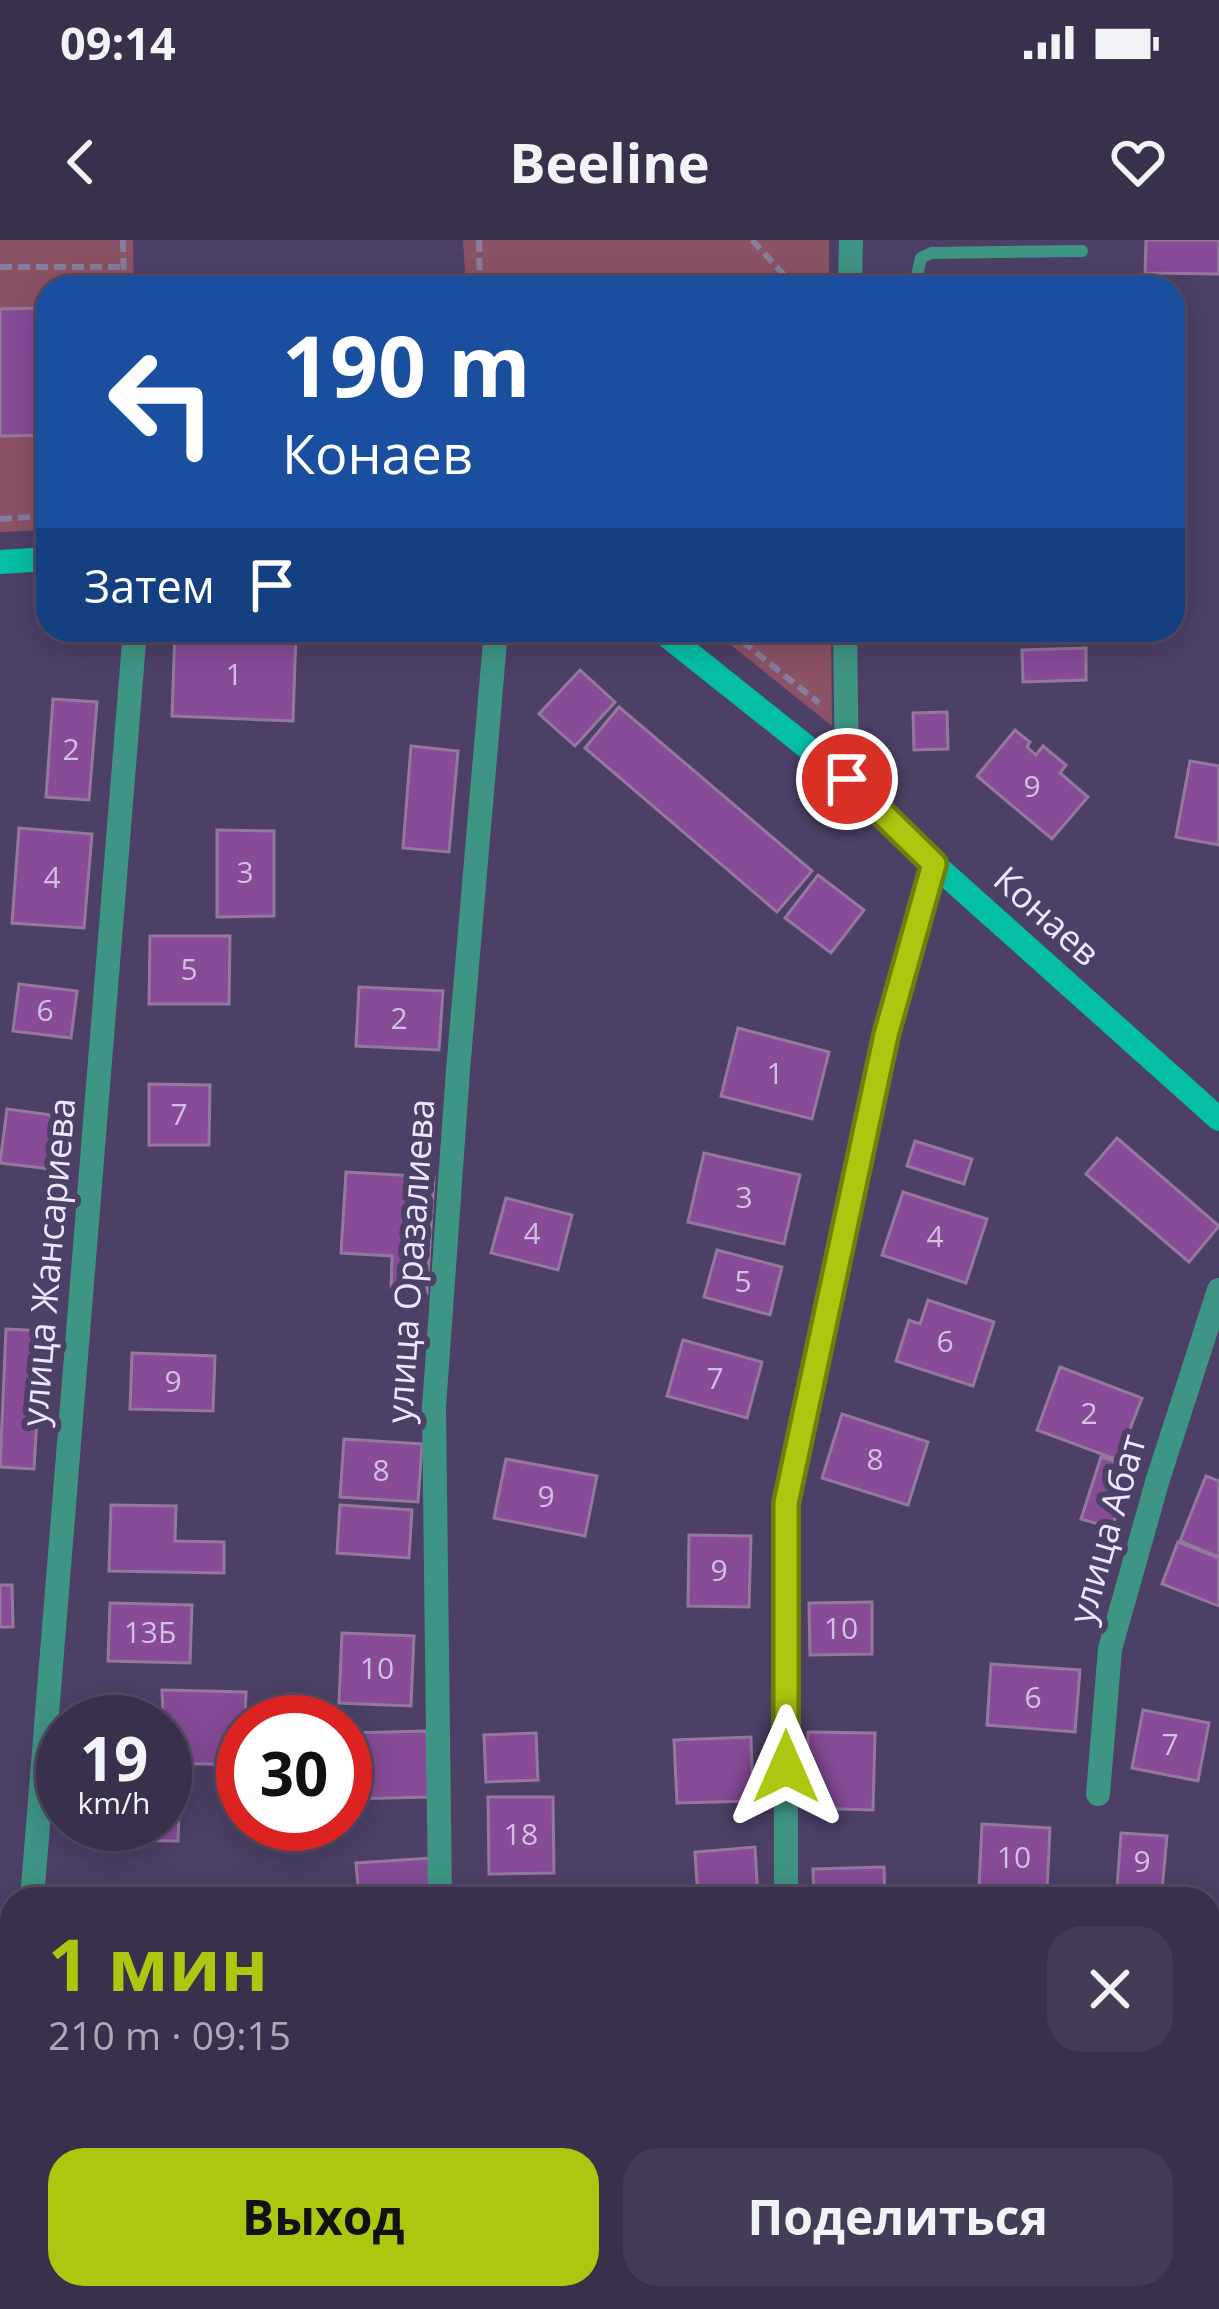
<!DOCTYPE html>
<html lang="ru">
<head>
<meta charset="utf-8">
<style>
	:root { --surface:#39304c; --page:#443c56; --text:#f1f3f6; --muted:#aba9b5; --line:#534b64; --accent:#adc60f }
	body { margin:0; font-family:"Open Sans",sans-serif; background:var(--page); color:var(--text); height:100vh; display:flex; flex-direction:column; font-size:45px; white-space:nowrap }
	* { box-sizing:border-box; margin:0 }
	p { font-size:39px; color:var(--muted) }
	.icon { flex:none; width:66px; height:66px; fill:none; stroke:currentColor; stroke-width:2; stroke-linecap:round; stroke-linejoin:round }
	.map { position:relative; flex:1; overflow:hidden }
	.panel { position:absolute; left:0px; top:1647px; width:1221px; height:423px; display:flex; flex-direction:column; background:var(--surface); border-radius:36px 36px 0 0; box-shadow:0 6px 30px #0003,0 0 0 3px var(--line) }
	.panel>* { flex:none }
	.banner { position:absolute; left:36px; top:36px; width:1149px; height:366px; border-radius:36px; box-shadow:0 6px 30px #0003,0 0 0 3px var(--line); background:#1a4fa0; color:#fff; overflow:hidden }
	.speed { position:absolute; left:36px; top:1455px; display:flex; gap:24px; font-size:60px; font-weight:700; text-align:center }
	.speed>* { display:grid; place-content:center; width:156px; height:156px; border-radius:50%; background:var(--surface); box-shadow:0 6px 30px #0003,0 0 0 3px var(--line); line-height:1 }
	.speed small { font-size:30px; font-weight:400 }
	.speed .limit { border:18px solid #d22; background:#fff; color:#111 }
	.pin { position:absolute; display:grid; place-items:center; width:102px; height:102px; color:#fff; margin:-51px; border:6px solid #fff; border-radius:50%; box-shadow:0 3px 12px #0007 }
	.me { position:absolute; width:132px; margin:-66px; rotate:0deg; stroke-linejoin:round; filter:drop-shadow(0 0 9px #0008) }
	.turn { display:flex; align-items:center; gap:42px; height:252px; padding:0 48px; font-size:54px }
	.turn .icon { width:156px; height:156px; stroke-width:2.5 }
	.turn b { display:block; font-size:84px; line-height:102px }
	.then { display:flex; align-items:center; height:114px; padding:0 48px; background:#0003; gap:24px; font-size:45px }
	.round { display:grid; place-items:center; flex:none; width:126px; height:126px; border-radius:36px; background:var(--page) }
	.summary { display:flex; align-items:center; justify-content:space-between; height:204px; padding:0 48px }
	h1 { font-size:72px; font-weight:700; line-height:90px; color:var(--accent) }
	.action { display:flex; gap:24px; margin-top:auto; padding:24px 48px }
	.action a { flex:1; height:138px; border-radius:36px; background:var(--accent); color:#111; font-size:48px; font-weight:700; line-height:138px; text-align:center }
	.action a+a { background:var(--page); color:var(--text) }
	.status { display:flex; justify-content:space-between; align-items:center; height:84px; padding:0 60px; background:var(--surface); direction:ltr }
	.status svg { height:33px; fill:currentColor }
	header { display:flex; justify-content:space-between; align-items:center; height:156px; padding:0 48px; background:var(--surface); font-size:54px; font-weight:700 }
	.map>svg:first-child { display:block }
	.green { fill:#8c5266 }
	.building { fill:#874b98; stroke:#95789e; stroke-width:3 }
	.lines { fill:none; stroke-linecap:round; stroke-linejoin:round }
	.path { stroke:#877d9e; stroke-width:6; stroke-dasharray:12 6; stroke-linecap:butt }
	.lane { stroke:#3f9584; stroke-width:12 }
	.street { stroke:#3f9584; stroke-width:24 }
	.secondary { stroke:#05bfa5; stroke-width:24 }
	.route-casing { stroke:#70810a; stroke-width:30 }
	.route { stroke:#adc60f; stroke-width:21 }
	.labels { text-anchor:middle; stroke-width:12; stroke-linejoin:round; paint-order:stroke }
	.number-label { font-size:30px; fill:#d3bee4 }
	.street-label { font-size:36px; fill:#ece5fd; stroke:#4c4066 }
</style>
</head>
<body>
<div class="status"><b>09:14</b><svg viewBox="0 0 49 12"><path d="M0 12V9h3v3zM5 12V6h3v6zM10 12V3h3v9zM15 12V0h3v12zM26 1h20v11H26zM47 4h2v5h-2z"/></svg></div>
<header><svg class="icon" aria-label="back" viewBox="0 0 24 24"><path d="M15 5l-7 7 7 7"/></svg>Beeline<svg class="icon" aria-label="heart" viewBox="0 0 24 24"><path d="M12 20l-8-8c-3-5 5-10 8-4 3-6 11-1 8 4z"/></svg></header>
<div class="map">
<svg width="1219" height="2069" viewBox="0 0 1219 2069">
	<rect width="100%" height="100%" fill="#4c4066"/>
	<!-- green -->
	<g class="green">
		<polygon points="0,0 133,0 134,48 48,48 48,290 0,292"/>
		<polygon points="463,0 829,0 829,48 466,48"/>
		<polygon points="712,390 831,390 832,486"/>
	</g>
	<!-- building -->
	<g class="building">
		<polygon points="1146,0 1219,0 1219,34 1145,33"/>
		<polygon points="48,68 48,195 0,196 0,69"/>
		<polygon points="175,390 296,394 293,481 172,476"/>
		<polygon points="1086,408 1086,440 1023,442 1022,410"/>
		<polygon points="580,430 615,462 575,506 539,474"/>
		<polygon points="53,459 97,462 89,560 46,557"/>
		<polygon points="619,467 812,631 777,672 585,508"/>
		<polygon points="947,472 948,509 914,510 913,473"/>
		<polygon points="1015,490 1030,502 1027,507 1036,515 1043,506 1066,525 1060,533 1088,557 1052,599 977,536"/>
		<polygon points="411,506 458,511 449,612 403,608"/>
		<polygon points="1190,521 1219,526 1219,605 1176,597"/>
		<polygon points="19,588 92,594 84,688 12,683"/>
		<polygon points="217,590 274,591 274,676 217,677"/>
		<polygon points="818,635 864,670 831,713 785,678"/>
		<polygon points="150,696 230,696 229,764 149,764"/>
		<polygon points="19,744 77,751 71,798 13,791"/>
		<polygon points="359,747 443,751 439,810 356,806"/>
		<polygon points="738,788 829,812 812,879 721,856"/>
		<polygon points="149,844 210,845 209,905 149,905"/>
		<polygon points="7,869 66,877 59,930 0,923"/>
		<polygon points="1117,898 1219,986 1189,1022 1086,934"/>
		<polygon points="915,901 972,919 964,944 907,926"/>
		<polygon points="704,913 800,935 784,1004 688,982"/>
		<polygon points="346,932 434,937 427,1053 391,1051 392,1016 341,1013"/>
		<polygon points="903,952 987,979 966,1043 882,1015"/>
		<polygon points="506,958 572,975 558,1030 491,1013"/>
		<polygon points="717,1010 782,1027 770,1075 704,1057"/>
		<polygon points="928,1060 994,1082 973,1146 896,1121 909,1080 920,1084"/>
		<polygon points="6,1089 42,1091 34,1229 0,1227"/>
		<polygon points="683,1100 762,1122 747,1178 667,1156"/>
		<polygon points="132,1113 215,1116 213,1171 130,1169"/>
		<polygon points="1060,1127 1142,1158 1118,1220 1037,1190"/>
		<polygon points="842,1174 928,1202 908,1265 822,1238"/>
		<polygon points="344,1199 422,1204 418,1262 340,1257"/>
		<polygon points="1101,1217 1132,1227 1112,1288 1081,1279"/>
		<polygon points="506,1219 597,1236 585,1296 494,1278"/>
		<polygon points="1206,1236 1219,1241 1219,1317 1180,1301"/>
		<polygon points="111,1265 176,1266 175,1301 224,1302 224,1333 109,1331"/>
		<polygon points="340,1265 412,1270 409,1318 337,1313"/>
		<polygon points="689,1295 751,1296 749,1367 688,1366"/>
		<polygon points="1178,1302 1219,1318 1219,1366 1162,1344"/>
		<polygon points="0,1345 12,1345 13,1387 0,1387"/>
		<polygon points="872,1362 872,1414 810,1415 809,1363"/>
		<polygon points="110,1363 192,1365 190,1423 108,1421"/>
		<polygon points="342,1393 414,1396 411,1466 339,1463"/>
		<polygon points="991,1424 1080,1430 1075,1492 987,1485"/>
		<polygon points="162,1450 246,1452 243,1525 165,1523"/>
		<polygon points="1143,1470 1209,1483 1198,1541 1132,1528"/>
		<polygon points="427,1491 429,1557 350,1559 349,1493"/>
		<polygon points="808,1492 875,1493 873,1570 806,1568"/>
		<polygon points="536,1493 538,1540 486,1542 484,1495"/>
		<polygon points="751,1497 753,1561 677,1563 674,1500"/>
		<polygon points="165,1539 180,1539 178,1601 103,1600 103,1584 165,1584"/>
		<polygon points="488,1557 553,1557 554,1633 489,1634"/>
		<polygon points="982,1584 1050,1588 1047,1651 979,1647"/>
		<polygon points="1121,1593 1167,1596 1162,1651 1117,1648"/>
		<polygon points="755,1607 758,1659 698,1659 695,1612"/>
		<polygon points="431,1618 434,1659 359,1659 356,1623"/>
		<polygon points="884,1627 885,1659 814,1659 813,1629"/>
		<rect x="166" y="1646" width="82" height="13"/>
		<rect x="0" y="1859" width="12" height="52"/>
	</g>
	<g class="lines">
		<!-- path -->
		<g class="path">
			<polyline points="123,0 124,48"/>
			<polyline points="479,0 480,48"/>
			<polyline points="752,0 796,48"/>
			<polyline points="0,27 123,27"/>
			<polyline points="0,279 48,276"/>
			<polyline points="728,390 819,463"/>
		</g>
		<!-- lane -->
		<polyline class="lane" points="914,48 921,18 931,13 1082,11"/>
		<!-- street -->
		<g class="street">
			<polyline points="850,48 851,0"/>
			<polyline points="845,390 847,539"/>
			<polyline points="1098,1554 1110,1409 1158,1239 1219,1050"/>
			<polyline points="32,1659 135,390"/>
			<polyline points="440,1659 434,1167 458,830 496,390"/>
			<polyline points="786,1659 786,1263 886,795 934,624"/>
			<polyline points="0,1717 12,1715"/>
		</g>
		<!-- secondary -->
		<g class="secondary">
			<polyline points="0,322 48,319"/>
			<polyline points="660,390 847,539 934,624 1219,879"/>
		</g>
	</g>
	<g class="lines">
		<!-- route casing -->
		<g class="route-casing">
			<polyline id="route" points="786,1527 786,1263 886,795 934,624 847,539"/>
		</g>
		<!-- route -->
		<use href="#route" class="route"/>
	</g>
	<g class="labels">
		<!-- number labels -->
		<g class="number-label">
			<text x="234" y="445">1</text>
			<text x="71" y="520">2</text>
			<text x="1032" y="557">9</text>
			<text x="245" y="643">3</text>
			<text x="52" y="648">4</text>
			<text x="189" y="740">5</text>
			<text x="45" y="781">6</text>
			<text x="399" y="789">2</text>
			<text x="775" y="844">1</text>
			<text x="179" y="885">7</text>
			<text x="744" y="968">3</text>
			<text x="532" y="1004">4</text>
			<text x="935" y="1007">4</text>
			<text x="743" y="1052">5</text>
			<text x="945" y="1112">6</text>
			<text x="715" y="1149">7</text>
			<text x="173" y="1152">9</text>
			<text x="1089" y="1184">2</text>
			<text x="875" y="1230">8</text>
			<text x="381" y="1241">8</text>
			<text x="546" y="1267">9</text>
			<text x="719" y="1341">9</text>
			<text x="841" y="1399">10</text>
			<text x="150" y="1403">13Б</text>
			<text x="377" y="1439">10</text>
			<text x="1033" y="1468">6</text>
			<text x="1170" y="1515">7</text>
			<text x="521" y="1605">18</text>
			<text x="1014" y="1628">10</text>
			<text x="1142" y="1632">9</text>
		</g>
		<!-- street labels -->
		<g class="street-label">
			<text transform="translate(1047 676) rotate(42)" y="13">Конаев</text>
			<text transform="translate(410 1021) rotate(-86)" y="13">улица Оразалиева</text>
			<text transform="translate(48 1022) rotate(-85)" y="13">улица Жансариева</text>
			<text transform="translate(1107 1289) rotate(-74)" y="13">улица Абат</text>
		</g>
	</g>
</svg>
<div class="speed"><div>19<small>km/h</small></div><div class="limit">30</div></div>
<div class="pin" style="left:847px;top:539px;background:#d93025"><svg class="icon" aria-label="arrive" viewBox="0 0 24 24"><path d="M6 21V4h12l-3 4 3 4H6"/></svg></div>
<svg class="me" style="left:786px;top:1527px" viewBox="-20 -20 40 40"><path d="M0-17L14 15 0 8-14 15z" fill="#adc60f" stroke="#fff" stroke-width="4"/></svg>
<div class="banner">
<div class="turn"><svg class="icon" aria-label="left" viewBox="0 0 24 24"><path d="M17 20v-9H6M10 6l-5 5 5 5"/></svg><div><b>190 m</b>Конаев</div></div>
<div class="then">Затем<svg class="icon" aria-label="arrive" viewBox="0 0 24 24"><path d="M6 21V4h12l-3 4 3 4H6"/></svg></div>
</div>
<section class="panel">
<div class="summary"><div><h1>1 мин</h1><p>210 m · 09:15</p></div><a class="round"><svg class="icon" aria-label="close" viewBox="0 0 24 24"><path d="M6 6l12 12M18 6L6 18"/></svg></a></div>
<div class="action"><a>Выход</a><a>Поделиться</a></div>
</section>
</div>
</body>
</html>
